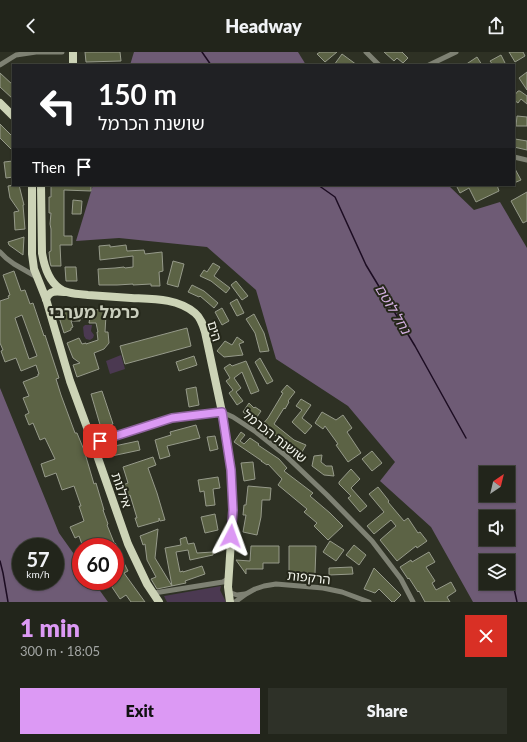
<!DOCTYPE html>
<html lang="en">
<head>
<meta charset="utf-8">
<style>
	:root { --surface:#22251b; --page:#2e3128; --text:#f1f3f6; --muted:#a2a5a3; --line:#3f423a; --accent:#dc99f4 }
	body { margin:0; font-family:Lato,"Noto Sans Hebrew",sans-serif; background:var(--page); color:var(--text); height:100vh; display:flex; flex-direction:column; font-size:15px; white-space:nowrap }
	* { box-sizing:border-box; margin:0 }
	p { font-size:13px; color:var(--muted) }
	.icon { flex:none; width:22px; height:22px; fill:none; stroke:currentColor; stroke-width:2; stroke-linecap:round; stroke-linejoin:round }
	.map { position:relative; height:550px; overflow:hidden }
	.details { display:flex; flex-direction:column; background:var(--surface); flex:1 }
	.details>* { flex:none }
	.guide { position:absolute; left:12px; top:12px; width:503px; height:122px; border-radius:0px; box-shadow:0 1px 3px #0004,0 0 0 1px var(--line); background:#202124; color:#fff; overflow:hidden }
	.needle { width:26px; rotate:35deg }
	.fabs { position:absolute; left:479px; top:414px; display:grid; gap:8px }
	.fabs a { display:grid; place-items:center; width:36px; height:36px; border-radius:0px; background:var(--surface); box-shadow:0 1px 3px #0004,0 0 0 1px var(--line); font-size:20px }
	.speed { position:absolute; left:12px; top:486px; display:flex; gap:8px; font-size:20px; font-weight:700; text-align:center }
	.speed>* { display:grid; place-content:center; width:52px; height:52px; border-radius:50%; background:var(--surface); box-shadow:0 1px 3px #0004,0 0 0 1px var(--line); line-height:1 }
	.speed small { font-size:10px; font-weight:400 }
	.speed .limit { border:6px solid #d22; background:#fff; color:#111 }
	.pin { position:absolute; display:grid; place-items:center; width:34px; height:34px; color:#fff; margin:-17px; border-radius:8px; box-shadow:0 2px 6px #0006 }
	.me { position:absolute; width:44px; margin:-22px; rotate:4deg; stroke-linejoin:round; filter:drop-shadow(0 0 3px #0008) }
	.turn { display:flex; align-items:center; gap:14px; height:84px; padding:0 20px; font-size:18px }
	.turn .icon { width:52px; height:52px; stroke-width:2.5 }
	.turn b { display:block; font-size:28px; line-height:34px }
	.then { display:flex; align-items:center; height:38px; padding:0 20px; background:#0003; gap:8px; font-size:15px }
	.round { display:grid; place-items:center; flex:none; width:42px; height:42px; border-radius:0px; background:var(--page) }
	.overview { display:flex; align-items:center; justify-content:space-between; height:68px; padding:0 20px }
	h1 { font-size:24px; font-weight:800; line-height:30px; color:var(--accent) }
	.primary-button { display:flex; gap:8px; margin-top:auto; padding:8px 20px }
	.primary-button a { flex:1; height:46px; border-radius:0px; background:var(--accent); color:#111; font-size:16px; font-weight:800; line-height:46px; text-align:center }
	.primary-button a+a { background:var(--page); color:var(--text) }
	header { display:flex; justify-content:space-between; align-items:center; height:52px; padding:0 20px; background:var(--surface); font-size:18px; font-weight:800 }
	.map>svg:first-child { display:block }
	.green { fill:#4b3951 }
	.forest { fill:#6e5b75; fill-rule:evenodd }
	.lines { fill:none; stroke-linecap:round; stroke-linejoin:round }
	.stream { stroke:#1c0c22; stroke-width:1.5 }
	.building { fill:#5c6345; stroke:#969a8a; fill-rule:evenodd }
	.street { stroke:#7e8173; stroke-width:5 }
	.primary { stroke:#ccd3b6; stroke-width:8 }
	.route-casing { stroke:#8f639f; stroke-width:10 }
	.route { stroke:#dc99f4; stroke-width:7 }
	.labels { text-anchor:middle; stroke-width:4; stroke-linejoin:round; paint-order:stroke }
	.street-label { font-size:13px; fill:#f3f5ec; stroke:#25271a }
	.water-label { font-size:14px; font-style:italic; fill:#d4b0e1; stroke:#25271a }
	.district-label { font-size:17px; font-weight:bold; fill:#cacebd; stroke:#25271a }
</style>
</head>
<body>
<header><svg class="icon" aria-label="back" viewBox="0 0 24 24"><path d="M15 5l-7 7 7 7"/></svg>Headway<svg class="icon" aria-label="share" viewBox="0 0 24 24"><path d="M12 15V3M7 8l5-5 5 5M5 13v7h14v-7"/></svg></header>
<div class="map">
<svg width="527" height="550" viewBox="0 0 527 550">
	<rect width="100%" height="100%" fill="#2e3124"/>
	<!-- green -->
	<g class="green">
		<polygon points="85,273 92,273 91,279 94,283 93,286 90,288 86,287 84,284 83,275"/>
		<polygon points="121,303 125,317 110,322 106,309"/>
		<polygon points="221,534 220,538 226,550 167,550 164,544"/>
	</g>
	<!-- forest -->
	<g class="forest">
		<polygon points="134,0 298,0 306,13 130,13"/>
		<path d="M 93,133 L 448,133 L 474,158 L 500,150 L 527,196 L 527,550 L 473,550 L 431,475 L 380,429 L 395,410 L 348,354 L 276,307 L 256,238 L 207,195 L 119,186 L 76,189 ZM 486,421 L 508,421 L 508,443 L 486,443 ZM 486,465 L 508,465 L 508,487 L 486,487 ZM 486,509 L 508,509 L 508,531 L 486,531 Z"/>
		<path d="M 0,336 L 59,481 L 81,512 L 81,529 L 93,529 L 108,550 L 0,550 ZM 21,495 L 55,495 L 55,529 L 21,529 Z"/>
	</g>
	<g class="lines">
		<!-- stream -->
		<g class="stream">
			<polyline points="202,0 211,13"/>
			<polyline points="318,133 335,145 366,213 415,294 466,386"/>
			<polyline points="0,509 3,521 8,550"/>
			<polyline points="509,513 517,550"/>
		</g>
	</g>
	<!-- building -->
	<g class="building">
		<polygon points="85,0 120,0 121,9 86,10"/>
		<polygon points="320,0 337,0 325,10 317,2"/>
		<polygon points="384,0 402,0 408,6 403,11 397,6 394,9"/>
		<polygon points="509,0 523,0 525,4 515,10"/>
		<polygon points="342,2 357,13 334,13"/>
		<polygon points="501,3 506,13 493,13 490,9"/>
		<polygon points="477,5 482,13 465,13"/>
		<polygon points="527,20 527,38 519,26"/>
		<polygon points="0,21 13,33 13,47 0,35"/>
		<polygon points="518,39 520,39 527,44 527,52 521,47 518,51 514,48 514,44"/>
		<polygon points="517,64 527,65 527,74 516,74"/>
		<polygon points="0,72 13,85 13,99 0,86"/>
		<polygon points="515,87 527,89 527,98 514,95"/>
		<polygon points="13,109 13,125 6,126 4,110"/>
		<polygon points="514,115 521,128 514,131"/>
		<polygon points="14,133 19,133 24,153 23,153 25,177 15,178 14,160 19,159 10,146 8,134"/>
		<polygon points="51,133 91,133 91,139 64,138 64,184 72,184 72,193 60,193 61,214 51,214 50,210 49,200 51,199 51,177 50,172 51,161 49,161 49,145 51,145"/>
		<polygon points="456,133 497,133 499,139 476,150 469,136 460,141"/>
		<polygon points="527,140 527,169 523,171 511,149"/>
		<polygon points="73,148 82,149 81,162 72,162"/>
		<polygon points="24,185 23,203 9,193 8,190"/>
		<polygon points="110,193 110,195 126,193 127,199 144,198 145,202 162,200 163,219 159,220 160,234 151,234 151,232 133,233 133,232 117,233 99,233 98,217 115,216 124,215 125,216 133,215 133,204 100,208 99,194"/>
		<polygon points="173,209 184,212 178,235 167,232"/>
		<polygon points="213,211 220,215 214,224 230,236 226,241 211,229 200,224 204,218 207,220"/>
		<polygon points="65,215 76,215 77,229 66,229"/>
		<path d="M 14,219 L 21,239 L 25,238 L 30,252 L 33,251 L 44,284 L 45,283 L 59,326 L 56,327 L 61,343 L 75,381 L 77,381 L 84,398 L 94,432 L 96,431 L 104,458 L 103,458 L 108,472 L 107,473 L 115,493 L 115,491 L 121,502 L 120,503 L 128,519 L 124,521 L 145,550 L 131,550 L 126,543 L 120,547 L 108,529 L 115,529 L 115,495 L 83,495 L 79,484 L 75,486 L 70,475 L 84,469 L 79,454 L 81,454 L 74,434 L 62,438 L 56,421 L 45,425 L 41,412 L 55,407 L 45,386 L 40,388 L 33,371 L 29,373 L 25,363 L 29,361 L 23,346 L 29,344 L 23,330 L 38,324 L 38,322 L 39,322 L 36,313 L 21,319 L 16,306 L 5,310 L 1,299 L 3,298 L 0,291 L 0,249 L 9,246 L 8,244 L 10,243 L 3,223 ZM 22,263 L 37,304 L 29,307 L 15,266 Z"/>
		<polygon points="236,229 248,244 242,248 231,233"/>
		<polygon points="192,233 204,239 218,251 214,256 200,244 199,245 188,240"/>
		<polygon points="237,247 244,261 237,264 230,251"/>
		<polygon points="62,256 75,257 75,259 90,261 90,257 100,258 102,259 106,263 105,280 108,280 109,291 104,297 94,301 99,317 77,325 73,313 80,311 73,306 67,291 79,286 82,292 86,291 86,292 98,288 97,280 98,280 96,271 89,271 90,265 80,266 80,269 71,269 73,275 71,276 71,278 64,281 58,262 59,259"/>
		<polygon points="222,256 229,269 222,273 215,260"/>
		<polygon points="254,262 264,281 269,299 260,300 255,281 246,267"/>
		<polygon points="187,276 191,294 125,312 120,294"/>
		<polygon points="237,285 244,290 239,292 243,303 224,305 217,299 225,289 232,293"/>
		<polygon points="194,304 197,313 179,319 176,310"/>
		<polygon points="260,306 273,329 267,332 255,310"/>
		<polygon points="246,309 259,339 251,342 242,320 234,326 241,336 236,340 243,349 237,353 229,341 233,338 226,329 230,326 224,316 230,312 232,314"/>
		<polygon points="287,333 295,340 288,349 289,350 285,357 284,356 274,372 294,388 306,393 302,400 289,394 262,373 268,366 283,341 281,340"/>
		<polygon points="196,335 199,353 189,355 186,337"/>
		<polygon points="102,339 113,372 101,376 91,342"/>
		<polygon points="301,347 311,353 302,366 312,374 305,382 292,370 302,358 296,354"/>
		<polygon points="249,351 254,356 255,355 261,359 255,368 254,368 243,360"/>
		<polygon points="322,360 336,368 343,363 352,376 347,380 361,401 348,410 336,393 338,392 325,374 323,377 315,371"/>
		<polygon points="196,373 200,386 167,394 170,404 160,407 155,388 171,383 170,380"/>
		<polygon points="241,380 245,383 240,389 244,392 250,386 259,392 258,393 279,407 287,416 284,419 313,441 310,444 330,461 343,474 328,488 314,474 317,471 304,460 307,457 278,433 282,427 268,412 267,413 261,409 262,409 234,390"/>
		<polygon points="215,384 218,397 210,399 207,385"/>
		<polygon points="138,389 140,398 107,405 105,396"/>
		<polygon points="372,399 382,411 372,419 362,407"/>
		<polygon points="322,403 321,410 326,414 332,414 334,424 324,423 312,414 314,404"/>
		<polygon points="153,405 156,413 148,416 157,441 165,468 160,469 159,466 159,469 138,475 135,466 137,466 130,443 127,444 123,433 128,431 123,415"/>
		<polygon points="253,410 255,427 244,429 241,411"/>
		<polygon points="351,417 360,427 351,436 367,454 360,460 348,446 351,444 339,432 339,430"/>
		<polygon points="218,425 220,436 213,437 215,453 206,454 204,439 200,440 198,428"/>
		<polygon points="248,434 271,436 270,448 262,448 261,465 257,483 243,480 246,463 243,463 244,453 246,453"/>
		<polygon points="378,435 389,449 388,450 404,469 408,466 418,481 420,480 427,489 417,496 416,494 397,509 380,488 396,474 391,468 374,482 367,474 384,460 369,442"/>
		<polygon points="215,462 218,478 205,481 201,465"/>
		<polygon points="158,477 155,506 172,534 165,496 181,493 180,487 186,485 188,492 194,491 197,501 213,500 213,503 190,508 188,498 176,500 180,520 183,519 183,520 202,514 205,522 185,529 186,531 157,537 151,527 156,525 147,508 145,492 143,493 140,484"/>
		<polygon points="330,489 344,498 336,509 323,500"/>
		<polygon points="354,493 366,503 359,513 346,503"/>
		<polygon points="251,494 279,494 279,511 263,511 263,517 246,517 246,522 236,508 250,509"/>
		<polygon points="289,494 316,494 315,522 305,522 305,521 289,521"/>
		<polygon points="429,500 435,510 426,515 435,529 432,531 436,538 451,530 456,539 447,545 450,550 425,550 419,539 418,540 409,526 408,527 400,515 411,508 412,510"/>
		<polygon points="352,515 353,522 329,523 329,516"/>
		<polygon points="374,516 401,543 394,550 392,550 379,537 375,541 364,537"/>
	</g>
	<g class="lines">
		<!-- street -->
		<g class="street">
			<polyline points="366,0 379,13"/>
			<polyline points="0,13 16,3 36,0 62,0"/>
			<polyline points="429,13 456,0"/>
			<polyline points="514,105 527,108"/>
			<polyline points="0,200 6,206 14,212 35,224"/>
			<polyline points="95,396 96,392 100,389 172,366 222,360 233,365 256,380 285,403 327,443 372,489 401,527 413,550"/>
			<polyline points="228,540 237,543 245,542"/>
			<polyline points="154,541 223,530 228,527"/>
			<polyline points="235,550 246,542 255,537 264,534 276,532 323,536 342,540 369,550"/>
		</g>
		<!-- primary -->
		<g class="primary">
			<polyline points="73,0 73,13"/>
			<polyline points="0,51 13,64"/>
			<polyline points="32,133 32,202 34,217 46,247 70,329 92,389 128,492 147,532 159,550"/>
			<path d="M 41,133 L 42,201 C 44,213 48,228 59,236 C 66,242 78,242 88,243 C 102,244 116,245 131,246 C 152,247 177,246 195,261 C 201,266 203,273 205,280 L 222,360 L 231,418 L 233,458 L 228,535 L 230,550"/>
			<path d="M 46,247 C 50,238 56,239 65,240"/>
		</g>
	</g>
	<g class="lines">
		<!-- route casing -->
		<g class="route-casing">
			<polyline id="route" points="100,389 172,366 222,360 231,418 233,458 231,484"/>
		</g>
		<!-- route -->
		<use href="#route" class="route"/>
	</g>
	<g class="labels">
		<!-- street labels -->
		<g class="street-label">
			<text transform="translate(215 279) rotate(73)" y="5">הים</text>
			<text transform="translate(275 384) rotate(38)" y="5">שושנת הכרמל</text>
			<text transform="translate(122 438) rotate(71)" y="5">אילנות</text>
			<text transform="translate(309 525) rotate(6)" y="5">הרקפות</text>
		</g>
		<!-- water labels -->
		<g class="water-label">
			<text transform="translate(393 257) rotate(59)" y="5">נחל לוטם</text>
		</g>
		<!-- district labels -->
		<g class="district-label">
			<text x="94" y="266">כרמל מערבי</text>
		</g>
	</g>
</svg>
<div class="fabs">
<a><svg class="needle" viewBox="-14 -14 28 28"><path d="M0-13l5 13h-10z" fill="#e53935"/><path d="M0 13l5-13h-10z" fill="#a2a5a3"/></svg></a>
<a><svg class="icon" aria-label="sound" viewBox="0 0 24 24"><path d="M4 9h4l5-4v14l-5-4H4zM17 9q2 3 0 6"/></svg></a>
<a><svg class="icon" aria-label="layers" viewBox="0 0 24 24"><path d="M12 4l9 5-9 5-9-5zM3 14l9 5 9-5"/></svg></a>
</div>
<div class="speed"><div>57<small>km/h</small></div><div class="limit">60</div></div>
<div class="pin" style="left:100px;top:389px;background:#d93025"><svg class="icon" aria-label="arrive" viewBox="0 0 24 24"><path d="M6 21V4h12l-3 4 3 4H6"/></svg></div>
<svg class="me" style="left:231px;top:484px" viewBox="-20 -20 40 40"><path d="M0-17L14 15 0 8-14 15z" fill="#dc99f4" stroke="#fff" stroke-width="4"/></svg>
<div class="guide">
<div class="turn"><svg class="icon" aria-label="left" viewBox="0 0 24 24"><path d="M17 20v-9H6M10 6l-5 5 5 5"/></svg><div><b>150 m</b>שושנת הכרמל</div></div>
<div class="then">Then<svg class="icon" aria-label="arrive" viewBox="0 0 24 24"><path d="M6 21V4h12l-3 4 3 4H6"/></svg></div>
</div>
</div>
<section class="details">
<div class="overview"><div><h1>1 min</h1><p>300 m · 18:05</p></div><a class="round" style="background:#d93025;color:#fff"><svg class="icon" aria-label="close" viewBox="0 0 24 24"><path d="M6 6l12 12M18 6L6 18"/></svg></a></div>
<div class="primary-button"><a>Exit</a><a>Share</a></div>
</section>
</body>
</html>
